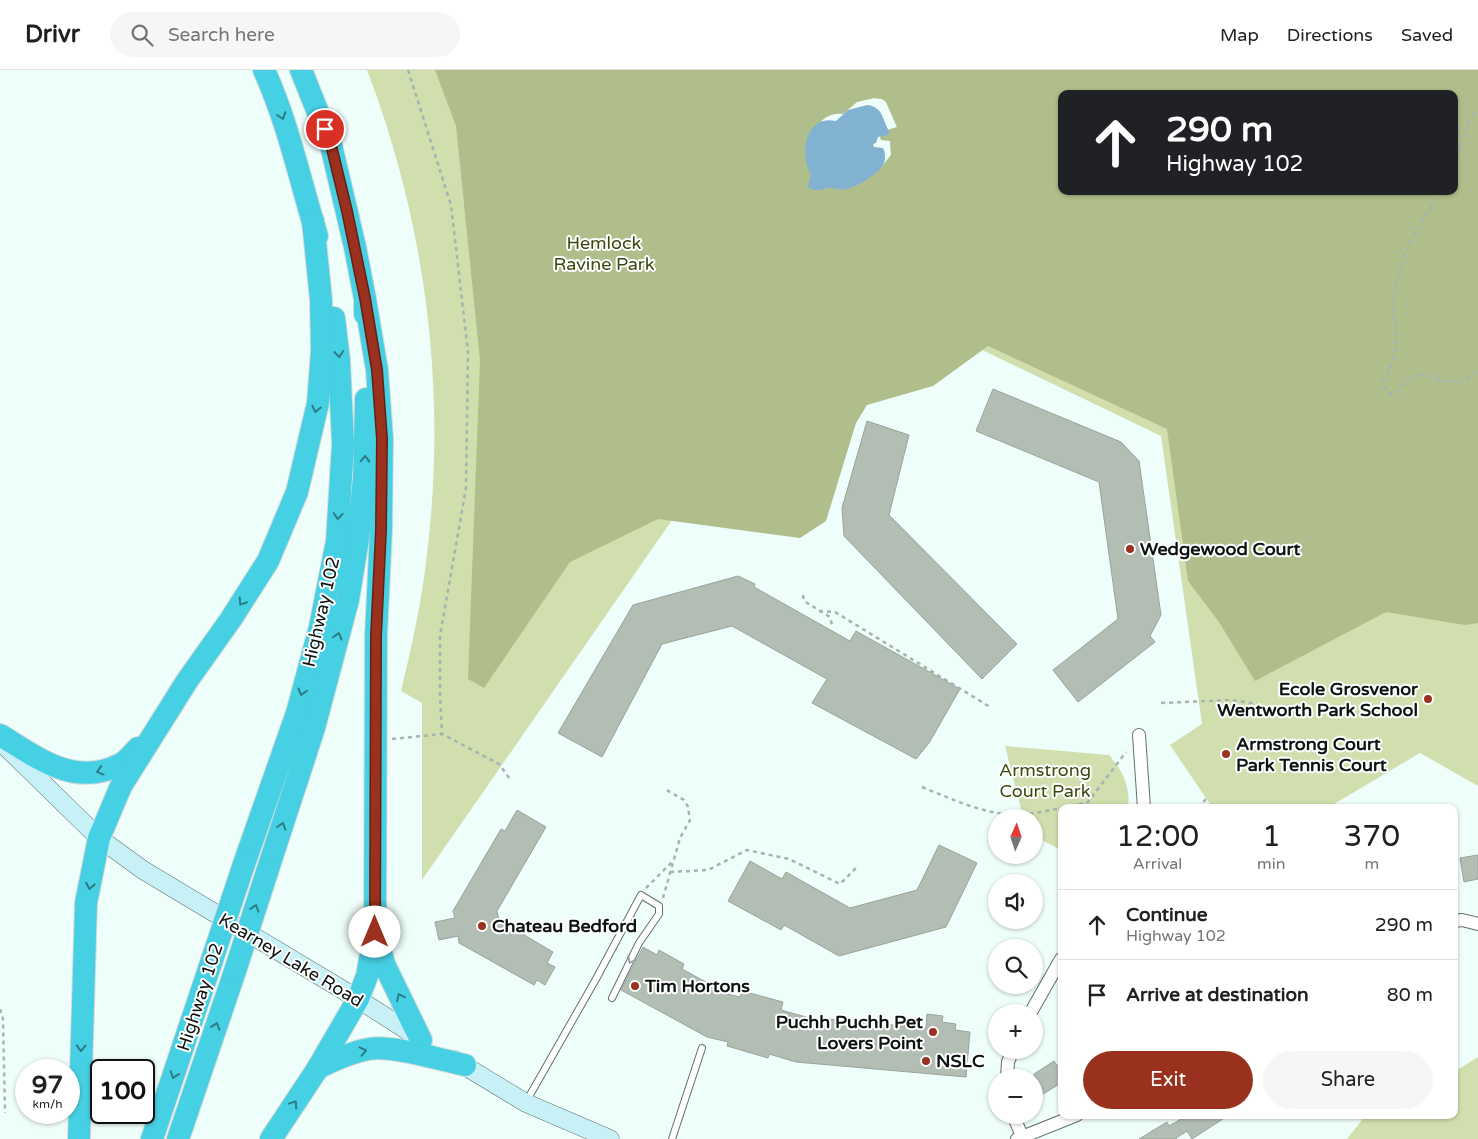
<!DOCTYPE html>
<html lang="en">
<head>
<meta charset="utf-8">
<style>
	:root { --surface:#fff; --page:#f6f6f6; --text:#202124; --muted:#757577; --line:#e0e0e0; --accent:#9a311e }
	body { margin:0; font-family:"Varela Round",sans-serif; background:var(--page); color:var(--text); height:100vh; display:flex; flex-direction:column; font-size:19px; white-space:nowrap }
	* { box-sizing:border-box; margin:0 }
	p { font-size:16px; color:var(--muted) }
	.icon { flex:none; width:28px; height:28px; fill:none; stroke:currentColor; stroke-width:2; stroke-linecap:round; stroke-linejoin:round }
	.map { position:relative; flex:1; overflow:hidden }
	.panel { position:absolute; left:1058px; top:734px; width:400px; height:315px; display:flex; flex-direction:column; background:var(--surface); border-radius:10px; box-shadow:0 1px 4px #0004 }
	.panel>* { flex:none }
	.hud { position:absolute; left:1058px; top:20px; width:400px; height:105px; border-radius:10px; box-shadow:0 1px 4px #0004; background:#202124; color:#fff; overflow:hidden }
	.needle { width:32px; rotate:3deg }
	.buttons { position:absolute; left:988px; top:739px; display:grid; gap:10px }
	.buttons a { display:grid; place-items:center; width:55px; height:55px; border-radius:50%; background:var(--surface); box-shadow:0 1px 4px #0004; font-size:25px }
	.speed { position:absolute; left:15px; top:989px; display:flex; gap:10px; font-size:25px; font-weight:700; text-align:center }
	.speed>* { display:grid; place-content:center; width:65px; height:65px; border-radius:50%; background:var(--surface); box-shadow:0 1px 4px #0004; line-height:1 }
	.speed small { font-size:12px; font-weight:400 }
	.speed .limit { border:2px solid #111; border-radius:8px; background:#fff; color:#111 }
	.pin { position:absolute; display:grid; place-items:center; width:42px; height:42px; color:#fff; margin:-21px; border:2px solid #fff; border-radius:50%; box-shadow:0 1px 5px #0007 }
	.me { position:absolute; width:55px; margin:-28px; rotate:0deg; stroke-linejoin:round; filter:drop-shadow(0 0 4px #0008) }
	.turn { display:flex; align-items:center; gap:18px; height:105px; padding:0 25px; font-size:22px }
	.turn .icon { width:65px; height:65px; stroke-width:2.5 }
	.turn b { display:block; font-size:35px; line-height:42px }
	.eta { display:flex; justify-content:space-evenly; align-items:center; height:85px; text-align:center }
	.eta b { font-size:30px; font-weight:600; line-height:35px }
	.cta { display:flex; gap:10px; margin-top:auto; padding:10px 25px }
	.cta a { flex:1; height:58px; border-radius:30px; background:var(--accent); color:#fff; font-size:20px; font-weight:600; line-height:58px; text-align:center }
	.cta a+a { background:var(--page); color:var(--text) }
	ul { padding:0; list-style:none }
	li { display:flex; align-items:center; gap:15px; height:70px; padding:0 25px; border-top:1px solid var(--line) }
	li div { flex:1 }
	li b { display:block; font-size:19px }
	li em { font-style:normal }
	header { display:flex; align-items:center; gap:30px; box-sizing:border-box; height:70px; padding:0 25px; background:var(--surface); border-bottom:1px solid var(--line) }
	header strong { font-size:24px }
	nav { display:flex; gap:28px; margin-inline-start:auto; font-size:18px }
	.search { width:350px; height:45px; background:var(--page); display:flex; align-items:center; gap:12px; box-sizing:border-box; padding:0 18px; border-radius:28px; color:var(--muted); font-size:19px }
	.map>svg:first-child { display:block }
	.green { fill:#d1dfae; fill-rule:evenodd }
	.forest { fill:#b0be8b; fill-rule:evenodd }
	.water { fill:#81b2d2 }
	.building { fill:#b2bdb4; stroke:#98a39a }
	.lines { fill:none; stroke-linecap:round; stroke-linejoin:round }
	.service-casing { stroke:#62716d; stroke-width:8 }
	.minor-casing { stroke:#62716d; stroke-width:14 }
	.secondary-casing { stroke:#62716d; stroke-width:19 }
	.motorway-casing { stroke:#d8d9d9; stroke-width:24 }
	.path { stroke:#a6b3af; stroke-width:2.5; stroke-dasharray:4 4; stroke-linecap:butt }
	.service { stroke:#fff; stroke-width:6 }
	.minor { stroke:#fff; stroke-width:12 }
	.secondary { stroke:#c8f1f7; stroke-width:18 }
	.motorway { stroke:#46d0e3; stroke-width:22 }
	.motorway-bridge-casing { stroke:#d8d9d9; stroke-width:24; stroke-linecap:butt }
	.motorway-bridge { stroke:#46d0e3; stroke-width:22 }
	.oneway { stroke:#2c7b84 }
	.oneway2 { stroke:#9ea1a0 }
	.route-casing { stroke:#642014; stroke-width:12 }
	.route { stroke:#9a311e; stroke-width:9 }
	.poi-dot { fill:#9a311e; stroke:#fff; stroke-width:2 }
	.labels { text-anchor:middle; stroke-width:4; stroke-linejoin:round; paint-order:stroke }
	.park-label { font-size:18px; fill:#3c470e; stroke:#fff }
	.poi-label { font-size:18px; font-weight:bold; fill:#0d1311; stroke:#fff; text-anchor:start }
	.street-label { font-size:18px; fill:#0d1311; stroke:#fff }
</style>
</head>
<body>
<header>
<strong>Drivr</strong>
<div class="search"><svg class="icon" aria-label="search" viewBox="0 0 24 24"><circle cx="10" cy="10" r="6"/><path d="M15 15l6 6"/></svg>Search here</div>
<nav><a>Map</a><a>Directions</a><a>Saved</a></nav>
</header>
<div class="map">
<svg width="1478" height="1069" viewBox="0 0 1478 1069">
	<rect width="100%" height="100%" fill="#eefefa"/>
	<!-- green -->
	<g class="green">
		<path d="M 367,0 L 1478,0 L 1478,716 L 1420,683 L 1329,737 L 1212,737 L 1170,675 L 1202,654 L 1161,366 L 803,194 L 679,440 L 422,810 L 422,633 L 401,621 C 412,576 422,530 427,484 C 447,320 426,154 367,0 ZM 1061,24 L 1454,24 L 1454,121 L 1061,121 ZM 874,28 L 882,29 L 886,32 L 897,57 L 888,60 L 880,69 L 890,71 L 891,85 L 883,95 L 873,102 L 814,59 C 822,49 830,42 843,44 L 857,32 Z"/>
		<path d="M 1005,676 L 1109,685 C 1122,700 1131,717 1128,737 L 1061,738 L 1061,780 L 1034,766 L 1034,748 L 1023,747 Z"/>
		<polygon points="1478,987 1478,1069 1347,1069 1366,1045 1454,1045 1454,1002"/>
	</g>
	<!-- forest -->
	<path class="forest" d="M 435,0 L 1478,0 L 1478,553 L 1465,555 L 1386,542 L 1255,611 L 1219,552 L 1188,511 L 1167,359 L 988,276 L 933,316 L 867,335 L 856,353 L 826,451 L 800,468 L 658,449 L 570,492 L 484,618 L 468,609 L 480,290 L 456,56 ZM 1061,24 L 1454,24 L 1454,121 L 1061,121 ZM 874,28 L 882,29 L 886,32 L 897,57 L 888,60 L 880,67 L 881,70 L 890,71 L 891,85 L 883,95 L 873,102 L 814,59 C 822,49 830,42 843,44 L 857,32 Z"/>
	<!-- water -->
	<path class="water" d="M 867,35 C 884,37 882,50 890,63 L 888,65 L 878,67 L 876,73 L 873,74 L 874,77 L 883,78 C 885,82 886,88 884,93 C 879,104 857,117 846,119 C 841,121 837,118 831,118 C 822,118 818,123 809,118 L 808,116 L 811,105 C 800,85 804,44 836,51 L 848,40 Z"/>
	<!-- building -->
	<g class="building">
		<polygon points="993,319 1121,372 1139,391 1161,545 1150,566 1155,572 1078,632 1053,600 1118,549 1099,412 976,361"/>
		<polygon points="867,351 909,365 889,445 1017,574 982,609 844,466 842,438"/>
		<polygon points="738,506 755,514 754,517 850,571 856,561 960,619 929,673 916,689 812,633 827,609 732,556 662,574 602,687 558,663 633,535"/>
		<polygon points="517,740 546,757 497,841 499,850 553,882 547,893 555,897 545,915 537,910 534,915 459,873 458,866 439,870 435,852 455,848 453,841 501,759 505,761"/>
		<polygon points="939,775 977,793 946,857 839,886 784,855 781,860 728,831 750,791 782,809 786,802 850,838 917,820"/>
		<polygon points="1478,785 1478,809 1464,812 1460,788"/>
		<polygon points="643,877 657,885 659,880 684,894 682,899 728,924 740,927 742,921 783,932 781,940 806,947 926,958 927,944 943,946 942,952 956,954 955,960 970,962 966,1007 796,992 769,984 768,988 727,976 728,972 707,967 621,920"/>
		<polygon points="1054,991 1061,1001 1061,1013 1040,1026 1034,1016 1034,1004"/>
		<polygon points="1188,1045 1229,1045 1192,1069 1187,1061 1176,1068 1177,1069 1139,1069 1167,1052 1169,1056"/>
	</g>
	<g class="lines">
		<!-- service casing -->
		<g class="service-casing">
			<g id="service">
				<polyline points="526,1032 596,909 641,825 659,836 659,844 639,873 612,928"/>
				<polyline points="672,1069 702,978"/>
			</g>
		</g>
		<!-- minor casing -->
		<g class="minor-casing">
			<g id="minor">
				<polyline points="1139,665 1144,738"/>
				<polyline points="1454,851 1462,850 1478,854"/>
				<polyline points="1031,942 1061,889"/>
				<polyline points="1007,1008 1008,992 1013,980"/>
				<polyline points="1013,1045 1022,1066"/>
				<polyline points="1017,1069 1077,1045"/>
			</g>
		</g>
		<!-- secondary casing -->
		<g class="secondary-casing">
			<g id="secondary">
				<polyline points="4,675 99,768 143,800 358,929 422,970"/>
				<polyline points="455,990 526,1033 610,1069"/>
			</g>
		</g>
		<!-- motorway casing -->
		<g class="motorway-casing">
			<g id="motorway">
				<path d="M 264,0 C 288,53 300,110 317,166"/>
				<polyline points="301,0 331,75 355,177 365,229 365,244"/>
				<path d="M 0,665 C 38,688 75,718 121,694 C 127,691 133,683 138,678"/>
				<polyline points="244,794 297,643 320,557 337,471 343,374 339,290 334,248"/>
				<polyline points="267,802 314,658 348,530 358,469 364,408 366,329"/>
				<polyline points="377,867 384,894 421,970"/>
				<path d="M 318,998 C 334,990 351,982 369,979 C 393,975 440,990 465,995"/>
				<polyline points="79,1069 86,833 99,768 121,716 187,611 231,549 268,491 297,422 318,333 322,281 321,230 313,151"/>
				<polyline points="152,1069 211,893"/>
				<polyline points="178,1069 235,901"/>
				<polyline points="271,1069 318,998 358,929 367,906 375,862 376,566 381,460 382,369 377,300 365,229"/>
			</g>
		</g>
		<!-- path -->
		<g class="path">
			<polyline points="408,0 451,135 468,282 466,418 440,566 440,626 442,664"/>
			<path d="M 1454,90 C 1457,83 1461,76 1464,68 C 1468,57 1467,49 1478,41"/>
			<path d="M 1439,121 C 1428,145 1410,166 1402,192 C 1399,205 1395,220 1393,233 C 1392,243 1396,251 1396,260 C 1397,276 1393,297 1383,310 L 1385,318 L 1389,323 L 1395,324 L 1407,310 L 1416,305 L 1427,305 L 1445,311 L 1460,312 L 1478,301"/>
			<polyline points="803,525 804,531 830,547 832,555"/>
			<polyline points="819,541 835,542 990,637"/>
			<polyline points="1161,633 1230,630 1258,634"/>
			<polyline points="392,669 442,664 499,694 510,709"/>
			<path d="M 922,717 C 949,728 975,740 1003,744 C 1022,746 1043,742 1061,738"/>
			<polyline points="1063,738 1088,732 1126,682"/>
			<polyline points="1198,738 1206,729"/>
			<polyline points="670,802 708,800 747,780 789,789 840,814 856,798"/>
			<polyline points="646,818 672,792"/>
			<polyline points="663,828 680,768 690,750 688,737 684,730 665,719"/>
			<polyline points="0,939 3,949 5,1043"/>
		</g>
		<!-- service -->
		<use href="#service" class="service"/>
		<!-- minor -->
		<use href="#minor" class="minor"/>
		<!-- secondary -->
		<use href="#secondary" class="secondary"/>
		<!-- motorway -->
		<use href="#motorway" class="motorway"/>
		<!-- motorway-bridge casing -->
		<g class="motorway-bridge-casing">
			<g id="motorway-bridge">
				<polyline points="211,893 244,794"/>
				<polyline points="235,901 267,802"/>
			</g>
		</g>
		<!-- motorway-bridge -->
		<use href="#motorway-bridge" class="motorway-bridge"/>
	</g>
	<!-- one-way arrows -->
	<defs><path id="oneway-chevron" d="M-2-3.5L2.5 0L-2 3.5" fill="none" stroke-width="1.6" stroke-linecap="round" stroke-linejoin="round" transform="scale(1.25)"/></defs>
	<g class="oneway">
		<use href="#oneway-chevron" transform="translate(282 46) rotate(72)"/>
		<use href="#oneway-chevron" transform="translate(339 284) rotate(84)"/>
		<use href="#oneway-chevron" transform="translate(316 339) rotate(102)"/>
		<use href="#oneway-chevron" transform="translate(365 389) rotate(-88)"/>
		<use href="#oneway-chevron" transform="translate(338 446) rotate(94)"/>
		<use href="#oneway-chevron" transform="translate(242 532) rotate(123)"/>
		<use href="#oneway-chevron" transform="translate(338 566) rotate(-75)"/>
		<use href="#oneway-chevron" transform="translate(302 622) rotate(105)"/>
		<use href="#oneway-chevron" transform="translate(100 701) rotate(165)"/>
		<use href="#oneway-chevron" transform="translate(282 756) rotate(-72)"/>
		<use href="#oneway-chevron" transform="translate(90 816) rotate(101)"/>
		<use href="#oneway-chevron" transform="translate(255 838) rotate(-72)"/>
		<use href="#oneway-chevron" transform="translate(400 927) rotate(-116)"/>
		<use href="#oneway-chevron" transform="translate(216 956) rotate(-71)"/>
		<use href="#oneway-chevron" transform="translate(81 978) rotate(92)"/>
		<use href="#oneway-chevron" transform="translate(363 981) rotate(-13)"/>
		<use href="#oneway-chevron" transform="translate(174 1005) rotate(109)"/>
		<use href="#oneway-chevron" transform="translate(294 1034) rotate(-56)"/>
	</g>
	<use class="oneway2" href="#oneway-chevron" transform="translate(631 890) rotate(116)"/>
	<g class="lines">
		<!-- route casing -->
		<g class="route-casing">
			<polyline id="route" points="325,59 331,75 347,141 365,228 377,300 382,369 381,460 376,566 375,862"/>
		</g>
		<!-- route -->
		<use href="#route" class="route"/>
	</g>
	<!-- markers -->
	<g class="poi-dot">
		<circle cx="1130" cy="479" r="5"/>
		<circle cx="1428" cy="629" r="5"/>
		<circle cx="1226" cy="684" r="5"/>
		<circle cx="482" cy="856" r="5"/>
		<circle cx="635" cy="916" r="5"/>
		<circle cx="933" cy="962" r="5"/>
		<circle cx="926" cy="991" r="5"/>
	</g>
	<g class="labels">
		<!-- park labels -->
		<g class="park-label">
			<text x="604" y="179">Hemlock<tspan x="604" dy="21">Ravine Park</tspan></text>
			<text x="1045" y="706">Armstrong<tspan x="1045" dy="21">Court Park</tspan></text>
		</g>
		<!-- poi labels -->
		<g class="poi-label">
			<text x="1140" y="485">Wedgewood Court</text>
			<text x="1418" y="625" text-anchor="end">Ecole Grosvenor<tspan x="1418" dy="21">Wentworth Park School</tspan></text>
			<text x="1236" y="680">Armstrong Court<tspan x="1236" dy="21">Park Tennis Court</tspan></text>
			<text x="492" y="862">Chateau Bedford</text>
			<text x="645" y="922">Tim Hortons</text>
			<text x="923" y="958" text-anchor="end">Puchh Puchh Pet<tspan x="923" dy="21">Lovers Point</tspan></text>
			<text x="936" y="997">NSLC</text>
		</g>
		<!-- street labels -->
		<g class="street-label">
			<text transform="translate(321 542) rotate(-77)" y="6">Highway 102</text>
			<text transform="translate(291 890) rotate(31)" y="6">Kearney Lake Road</text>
			<text transform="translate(200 927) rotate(-72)" y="6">Highway 102</text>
		</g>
	</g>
</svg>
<div class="buttons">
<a><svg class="needle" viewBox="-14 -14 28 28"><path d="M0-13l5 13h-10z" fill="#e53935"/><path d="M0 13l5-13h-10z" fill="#757577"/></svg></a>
<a><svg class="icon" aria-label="sound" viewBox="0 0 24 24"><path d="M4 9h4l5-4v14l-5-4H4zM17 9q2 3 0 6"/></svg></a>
<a><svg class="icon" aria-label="search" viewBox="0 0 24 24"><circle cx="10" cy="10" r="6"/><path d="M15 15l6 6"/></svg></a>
<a>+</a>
<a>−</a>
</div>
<div class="speed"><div>97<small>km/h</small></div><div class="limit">100</div></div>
<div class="pin" style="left:325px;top:59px;background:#d93025"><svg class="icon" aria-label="arrive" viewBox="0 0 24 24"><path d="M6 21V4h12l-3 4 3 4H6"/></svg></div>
<svg class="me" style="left:375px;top:862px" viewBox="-20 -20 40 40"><circle r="19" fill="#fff"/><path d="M0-13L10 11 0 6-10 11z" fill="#9a311e"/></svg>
<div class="hud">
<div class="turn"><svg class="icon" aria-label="ahead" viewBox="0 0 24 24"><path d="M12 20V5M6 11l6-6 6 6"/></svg><div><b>290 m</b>Highway 102</div></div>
</div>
<section class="panel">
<div class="eta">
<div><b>12:00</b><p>Arrival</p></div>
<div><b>1</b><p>min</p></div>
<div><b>370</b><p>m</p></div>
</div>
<ul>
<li><svg class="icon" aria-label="ahead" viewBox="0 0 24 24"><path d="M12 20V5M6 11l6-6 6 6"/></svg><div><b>Continue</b><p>Highway 102</p></div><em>290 m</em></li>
<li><svg class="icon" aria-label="arrive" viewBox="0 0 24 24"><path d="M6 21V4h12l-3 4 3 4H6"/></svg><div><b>Arrive at destination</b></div><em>80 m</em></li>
</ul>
<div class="cta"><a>Exit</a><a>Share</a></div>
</section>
</div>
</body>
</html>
